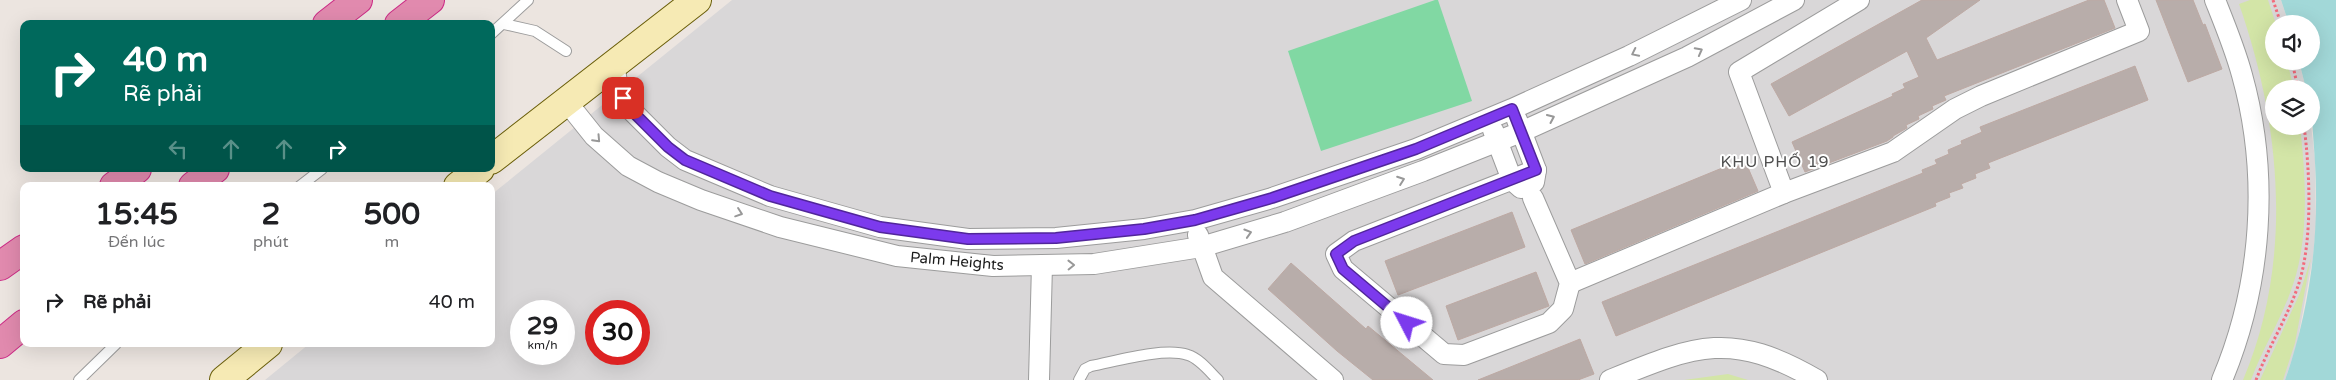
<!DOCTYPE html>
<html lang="vi">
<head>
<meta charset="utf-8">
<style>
	:root { --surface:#fff; --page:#f2f2f2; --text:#202124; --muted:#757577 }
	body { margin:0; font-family:"Varela Round",sans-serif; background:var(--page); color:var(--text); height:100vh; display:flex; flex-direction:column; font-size:19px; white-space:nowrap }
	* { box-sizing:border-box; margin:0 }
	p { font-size:16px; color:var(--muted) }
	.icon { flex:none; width:28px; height:28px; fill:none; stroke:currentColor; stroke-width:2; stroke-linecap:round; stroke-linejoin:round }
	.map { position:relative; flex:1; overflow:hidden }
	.sheet { position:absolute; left:20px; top:182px; width:475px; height:165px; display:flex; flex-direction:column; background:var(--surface); border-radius:10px; box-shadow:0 5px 20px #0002 }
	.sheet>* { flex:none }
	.guide { position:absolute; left:20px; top:20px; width:475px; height:152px; border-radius:10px; box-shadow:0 5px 20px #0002; background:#00695c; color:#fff; overflow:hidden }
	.tools { position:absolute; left:2265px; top:15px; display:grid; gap:10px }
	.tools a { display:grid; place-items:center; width:55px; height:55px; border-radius:50%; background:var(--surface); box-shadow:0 5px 20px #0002; font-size:25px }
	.speed { position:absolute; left:510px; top:300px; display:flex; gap:10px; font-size:25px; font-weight:700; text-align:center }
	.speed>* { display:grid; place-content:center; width:65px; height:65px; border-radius:50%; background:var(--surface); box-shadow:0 5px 20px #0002; line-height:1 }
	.speed small { font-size:12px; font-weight:400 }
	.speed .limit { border:8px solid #d22; background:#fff; color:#111 }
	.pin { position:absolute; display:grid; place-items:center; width:42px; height:42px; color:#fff; margin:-21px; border-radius:10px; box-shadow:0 2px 8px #0006 }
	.me { position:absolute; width:55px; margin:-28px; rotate:310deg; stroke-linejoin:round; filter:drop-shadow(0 0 4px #0008) }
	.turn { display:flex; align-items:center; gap:18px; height:105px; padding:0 20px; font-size:22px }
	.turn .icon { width:65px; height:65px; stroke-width:2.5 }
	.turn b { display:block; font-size:35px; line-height:42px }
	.lanes { display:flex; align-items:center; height:48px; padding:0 20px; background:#0003; justify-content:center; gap:25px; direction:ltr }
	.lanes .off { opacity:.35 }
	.eta { display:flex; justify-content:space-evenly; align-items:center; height:85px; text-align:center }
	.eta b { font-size:30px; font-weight:800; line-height:35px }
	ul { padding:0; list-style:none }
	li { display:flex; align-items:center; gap:15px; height:70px; padding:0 20px }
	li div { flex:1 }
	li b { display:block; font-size:19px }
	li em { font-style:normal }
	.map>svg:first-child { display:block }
	.residential { fill:#d9d7d8; fill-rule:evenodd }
	.grass { fill:#d3e5a7 }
	.pitch { fill:#81d8a3 }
	.water { fill:#a2d8d8 }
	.building { fill:#b8adaa; stroke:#bda9a3 }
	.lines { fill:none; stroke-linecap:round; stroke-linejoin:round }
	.service-casing { stroke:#9c9c9c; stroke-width:12 }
	.minor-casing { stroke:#9c9c9c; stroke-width:22 }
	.secondary-casing { stroke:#6a5e09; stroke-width:30 }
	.motorway-casing { stroke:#cc2b86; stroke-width:30 }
	.path { stroke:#f36a7b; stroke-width:3; stroke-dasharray:2.5 2.5; stroke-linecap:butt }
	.service { stroke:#fff; stroke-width:10 }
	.minor { stroke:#fff; stroke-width:20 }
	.secondary { stroke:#f6eab4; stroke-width:28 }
	.motorway { stroke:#e18aae; stroke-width:28 }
	.oneway { stroke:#989898 }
	.route-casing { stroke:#51269a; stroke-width:12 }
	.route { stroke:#7c3aed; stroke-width:9 }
	.labels { text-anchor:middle; stroke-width:4; stroke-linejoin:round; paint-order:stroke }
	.street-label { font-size:15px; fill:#1b1b1b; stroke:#fff }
	.neighbourhood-label { font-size:16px; letter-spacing:1px; fill:#4e4e4e; stroke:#fff }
</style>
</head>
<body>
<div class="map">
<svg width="2336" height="380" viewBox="0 0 2336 380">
	<rect width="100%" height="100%" fill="#ece5e0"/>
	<!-- residential -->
	<path class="residential" d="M 732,0 L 2281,0 L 2289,24 L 2274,24 L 2274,61 L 2299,61 L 2306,89 L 2274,89 L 2274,126 L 2311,125 L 2315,159 L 2316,227 L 2313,257 L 2297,344 L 2285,380 L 265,380 L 309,344 L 491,344 L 491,195 ZM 521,311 L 564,311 L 564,354 L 521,354 ZM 596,311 L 639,311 L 639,354 L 596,354 Z"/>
	<!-- grass -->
	<g class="grass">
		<path d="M 2250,0 L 2268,0 L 2276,24 L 2274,24 L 2274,61 L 2287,61 L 2294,89 L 2274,89 L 2274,126 L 2300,126 C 2306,179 2310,242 2290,293 C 2279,323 2262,350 2251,380 L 2243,380 C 2294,260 2281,124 2239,4 Z"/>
		<polygon points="2311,258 2295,343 2283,380 2260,380 2300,293"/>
		<polygon points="1728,374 1748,380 1684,380"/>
	</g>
	<!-- pitch -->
	<polygon class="pitch" points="1435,0 1438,0 1472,101 1321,151 1288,51"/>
	<!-- water -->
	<path class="water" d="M 2281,0 L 2336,0 L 2336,380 L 2285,380 C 2306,321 2317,255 2316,192 C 2316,157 2311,123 2311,89 L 2306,89 L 2299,61 L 2311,61 L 2311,24 L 2289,24 Z"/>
	<!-- building -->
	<g class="building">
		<polygon points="1922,0 1980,0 1926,38 1937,60 2089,0 2104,0 2115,28 1944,96 1946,100 1932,106 1933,109 1918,116 1919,119 1906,125 1907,128 1893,136 1893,137 1887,141 1805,172 1792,142 1893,96 1892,94 1905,88 1903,84 1919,77 1907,51 1789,116 1771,84"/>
		<polygon points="2156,0 2193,0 2203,25 2205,24 2222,69 2188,82"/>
		<polygon points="2135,66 2148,100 1988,163 1990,168 1975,174 1976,178 1961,184 1963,188 1949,193 1950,197 1935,203 1936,206 1616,336 1602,302 1923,173 1922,170 1937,164 1935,160 1949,154 1948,150 1962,144 1961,141 1982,132 1980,127"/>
		<polygon points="1746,163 1758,191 1585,264 1571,230 1727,166 1729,170"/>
		<polygon points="1512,212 1525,247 1398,295 1385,261"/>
		<polygon points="1291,263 1366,329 1368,326 1433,380 1373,380 1337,351 1268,289"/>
		<polygon points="1536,272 1549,306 1458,340 1446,306"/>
		<polygon points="1580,339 1594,374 1578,380 1478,380"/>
	</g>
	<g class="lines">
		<!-- service casing -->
		<g class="service-casing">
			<g id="service">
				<polyline points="504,24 535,31 566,51"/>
				<polyline points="491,34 528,0"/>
				<polyline points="300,186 322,169"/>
				<polyline points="79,380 116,344"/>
				<path d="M 1079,380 L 1085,369 L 1091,366 C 1117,361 1164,347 1188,355 C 1199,358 1210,372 1218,380"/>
			</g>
		</g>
		<!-- minor casing -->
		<g class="minor-casing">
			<g id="minor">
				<path d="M 2215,0 C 2225,25 2235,49 2242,75 C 2270,175 2262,285 2222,380"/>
				<polyline points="614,64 618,88 629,108 668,147 685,160 770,196 880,227 968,239 1056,238 1144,229 1195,220 1272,198 1416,149 1512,109 1629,56 1741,0"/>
				<polyline points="566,101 594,136 628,166 658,182 701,200 780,227 897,256 993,266 1094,264 1201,247 1285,222 1423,171 1521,132 1687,57 1794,0"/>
				<polyline points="1517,120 1536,170 1534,182"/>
				<polyline points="1493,130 1512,180 1521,188"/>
				<polyline points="1784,193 1739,72 1859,0"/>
				<polyline points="1533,198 1570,283 1563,309 1549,323 1464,355 1444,354 1343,269 1336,254 1354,241 1536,170"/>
				<polyline points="1198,235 1213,277 1333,380"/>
				<polyline points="1570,283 1784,193 1893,152 1955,109 1981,96 2139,31 2127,0"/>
				<polyline points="1039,380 1042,265"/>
				<path d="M 1610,380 C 1696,345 1731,330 1817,380"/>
			</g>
		</g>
		<!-- secondary casing -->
		<g class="secondary-casing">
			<g id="secondary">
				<polyline points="491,160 697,0"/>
				<polyline points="458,186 480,169"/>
				<polyline points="224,380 268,344"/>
			</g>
		</g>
		<!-- motorway casing -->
		<g class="motorway-casing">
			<g id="motorway">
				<polyline points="327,24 358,0"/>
				<polyline points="399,24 430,0"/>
				<polyline points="114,186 137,169"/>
				<polyline points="193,186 215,169"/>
				<polyline points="0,266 24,249"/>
				<polyline points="0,344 24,324"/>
			</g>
		</g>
		<!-- path -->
		<g class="path">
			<polyline points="2273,0 2281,24"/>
			<polyline points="2292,61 2298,89"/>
			<path d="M 2256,380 C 2268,348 2287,318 2298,286 C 2313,242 2310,172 2304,126"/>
		</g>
		<!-- service -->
		<use href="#service" class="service"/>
		<!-- minor -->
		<use href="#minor" class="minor"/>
		<!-- secondary -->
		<use href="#secondary" class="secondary"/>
		<!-- motorway -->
		<use href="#motorway" class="motorway"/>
	</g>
	<!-- one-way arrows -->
	<defs><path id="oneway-chevron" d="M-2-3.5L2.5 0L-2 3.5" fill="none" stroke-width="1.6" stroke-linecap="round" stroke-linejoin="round" transform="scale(1.25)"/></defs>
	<g class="oneway">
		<use href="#oneway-chevron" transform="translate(1699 51) rotate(-28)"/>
		<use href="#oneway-chevron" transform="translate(1635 53) rotate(154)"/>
		<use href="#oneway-chevron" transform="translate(1551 118) rotate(-24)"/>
		<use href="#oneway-chevron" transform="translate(597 139) rotate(47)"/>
		<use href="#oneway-chevron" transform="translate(1401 180) rotate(-20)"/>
		<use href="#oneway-chevron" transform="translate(739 213) rotate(19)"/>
		<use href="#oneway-chevron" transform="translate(1248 233) rotate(-17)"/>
		<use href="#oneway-chevron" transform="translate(1071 265) rotate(-1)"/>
	</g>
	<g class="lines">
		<!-- route casing -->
		<g class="route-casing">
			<polyline id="route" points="623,98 629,108 668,147 685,160 770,196 880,227 968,239 1056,238 1144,229 1195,220 1272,198 1416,149 1512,109 1536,170 1354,241 1336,254 1343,269 1407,323"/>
		</g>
		<!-- route -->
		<use href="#route" class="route"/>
	</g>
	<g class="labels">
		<!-- street labels -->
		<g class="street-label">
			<text transform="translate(957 261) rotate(5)" y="5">Palm Heights</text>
		</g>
		<!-- neighbourhood labels -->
		<g class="neighbourhood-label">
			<text x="1775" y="167">KHU PHỐ 19</text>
		</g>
	</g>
</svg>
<div class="tools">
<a><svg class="icon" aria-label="sound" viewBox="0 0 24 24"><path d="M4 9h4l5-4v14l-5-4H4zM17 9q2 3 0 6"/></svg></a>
<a><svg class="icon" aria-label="layers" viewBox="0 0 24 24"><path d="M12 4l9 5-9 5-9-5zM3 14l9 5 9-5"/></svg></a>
</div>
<div class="speed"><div>29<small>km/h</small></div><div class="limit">30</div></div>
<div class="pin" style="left:623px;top:98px;background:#d93025"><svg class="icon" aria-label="arrive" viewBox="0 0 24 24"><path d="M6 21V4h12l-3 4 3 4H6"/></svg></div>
<svg class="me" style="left:1407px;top:323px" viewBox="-20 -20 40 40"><circle r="19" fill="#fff"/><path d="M0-13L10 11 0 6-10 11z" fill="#7c3aed"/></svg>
<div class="guide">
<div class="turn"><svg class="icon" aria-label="right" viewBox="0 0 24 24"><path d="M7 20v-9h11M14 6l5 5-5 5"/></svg><div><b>40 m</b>Rẽ phải</div></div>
<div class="lanes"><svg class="icon off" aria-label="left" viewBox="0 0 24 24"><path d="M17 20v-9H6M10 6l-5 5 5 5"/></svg><svg class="icon off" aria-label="ahead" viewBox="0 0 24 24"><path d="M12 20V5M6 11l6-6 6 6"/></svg><svg class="icon off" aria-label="ahead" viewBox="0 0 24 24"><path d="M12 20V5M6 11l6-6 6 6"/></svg><svg class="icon" aria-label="right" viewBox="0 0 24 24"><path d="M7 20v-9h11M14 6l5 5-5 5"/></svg></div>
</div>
<section class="sheet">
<div class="eta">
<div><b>15:45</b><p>Đến lúc</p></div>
<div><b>2</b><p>phút</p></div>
<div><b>500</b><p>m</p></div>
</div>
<ul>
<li><svg class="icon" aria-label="right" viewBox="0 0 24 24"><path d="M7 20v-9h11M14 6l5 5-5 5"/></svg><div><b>Rẽ phải</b></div><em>40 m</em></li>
</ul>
</section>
</div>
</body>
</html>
